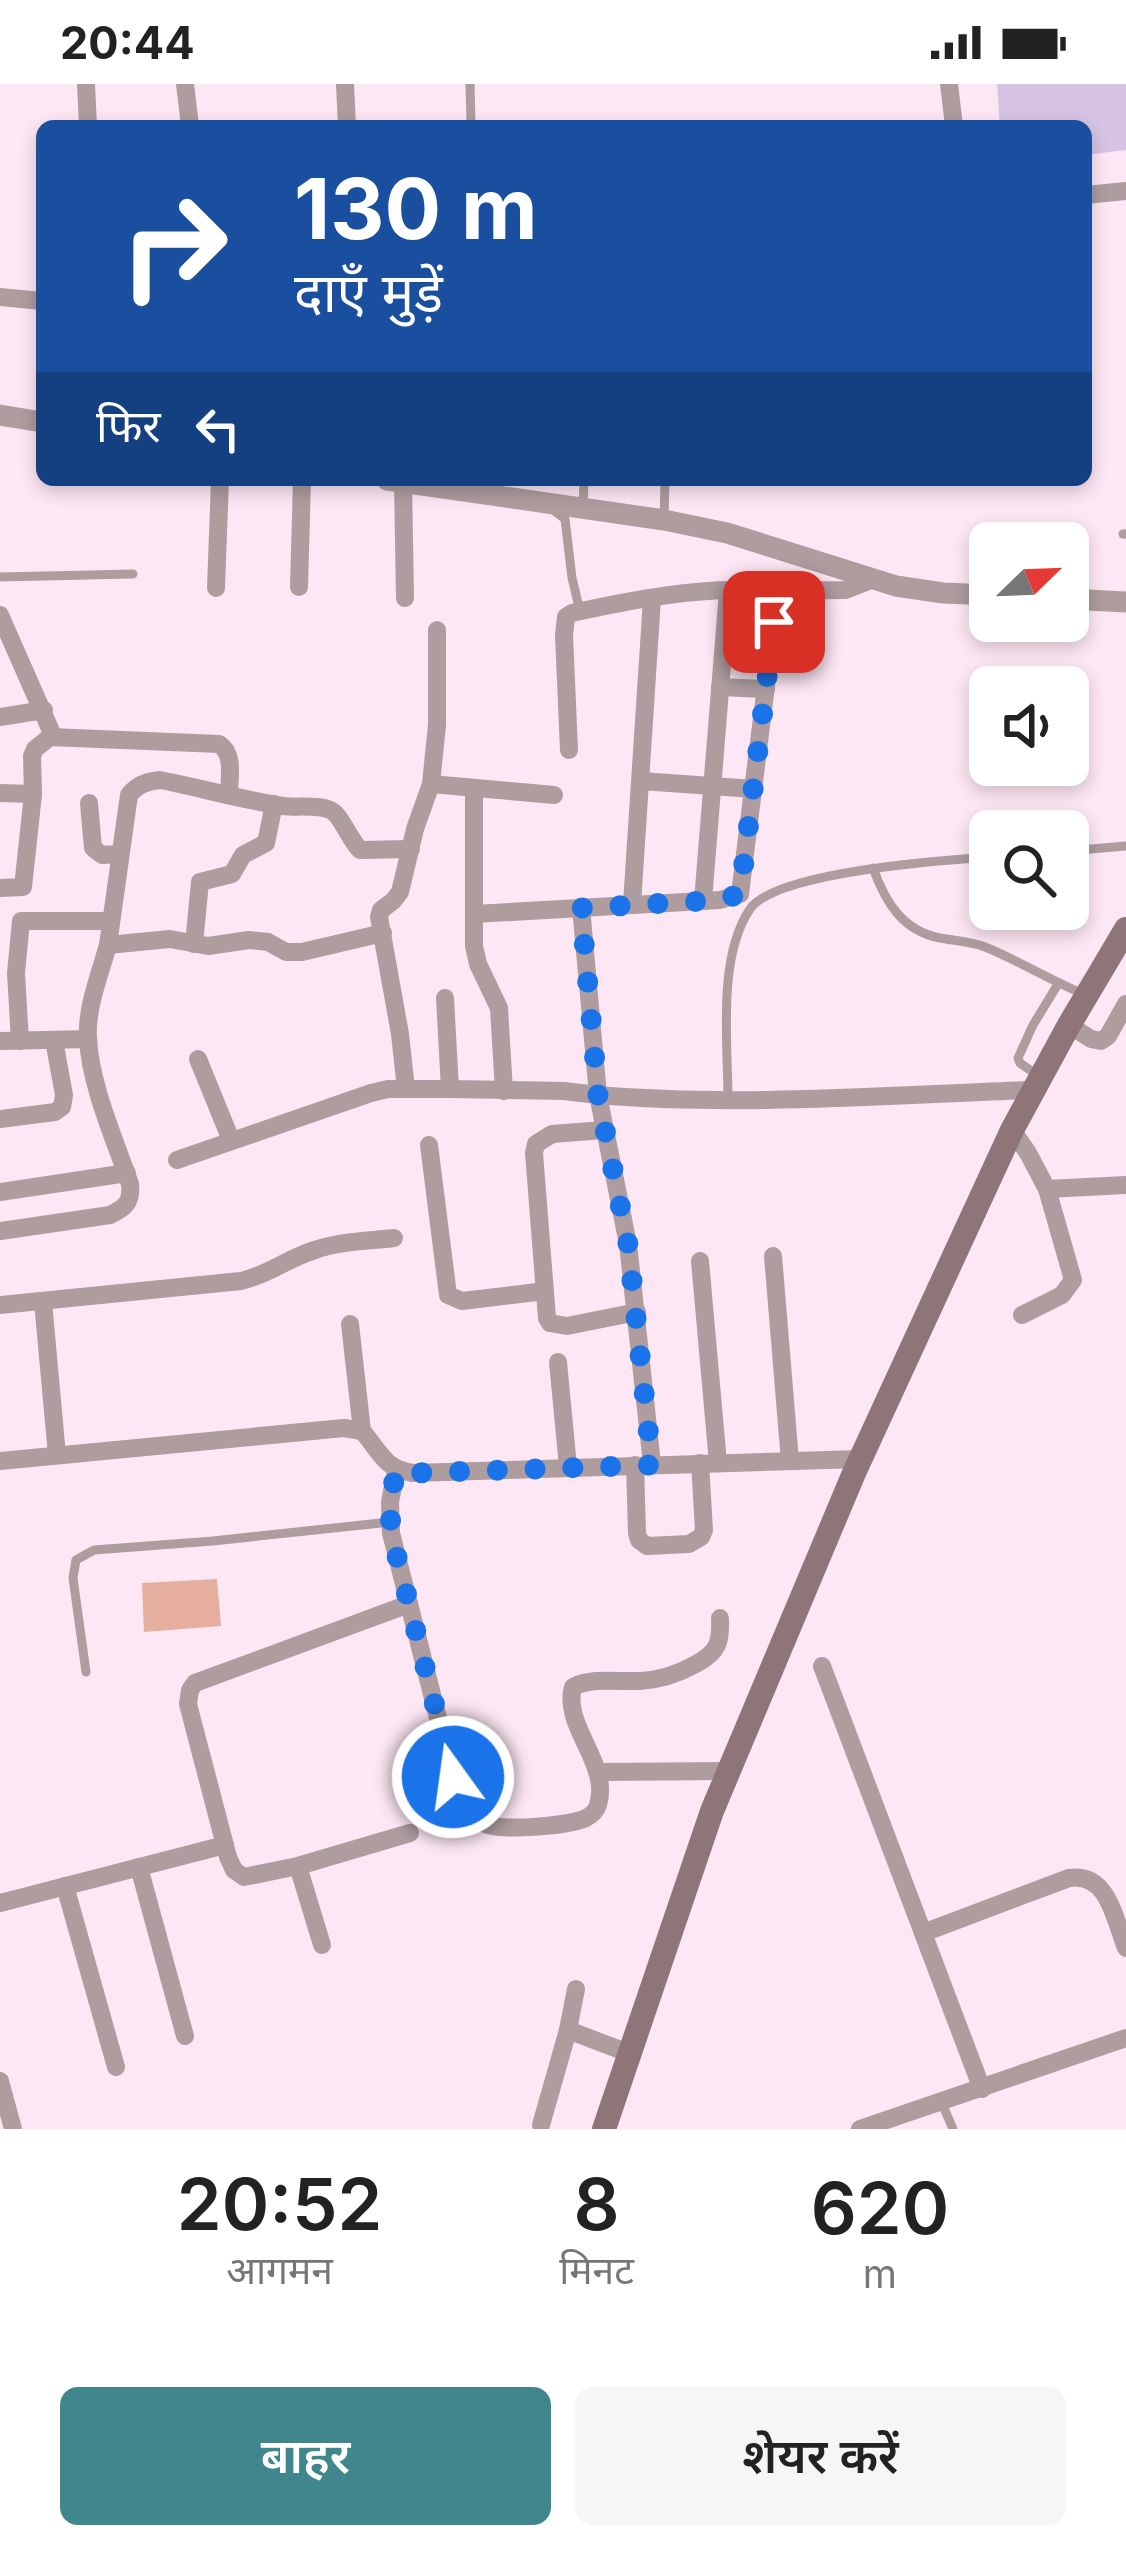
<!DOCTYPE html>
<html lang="hi">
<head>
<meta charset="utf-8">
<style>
	:root { --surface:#fff; --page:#f6f6f6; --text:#222; --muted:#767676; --accent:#3f878d }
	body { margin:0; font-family:Inter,"Noto Sans Devanagari",sans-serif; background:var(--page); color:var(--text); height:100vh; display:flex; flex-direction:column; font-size:45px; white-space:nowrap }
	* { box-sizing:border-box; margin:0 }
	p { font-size:39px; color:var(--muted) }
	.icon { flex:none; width:66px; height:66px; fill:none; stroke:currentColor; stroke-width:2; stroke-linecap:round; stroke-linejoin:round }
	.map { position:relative; height:2045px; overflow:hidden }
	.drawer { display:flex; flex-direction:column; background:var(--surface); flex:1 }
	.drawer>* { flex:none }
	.hud { position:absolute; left:36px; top:36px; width:1056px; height:366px; border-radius:18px; box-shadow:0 6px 18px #0003; background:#1a4fa0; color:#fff; overflow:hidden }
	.needle { width:78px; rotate:67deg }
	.fabs { position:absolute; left:969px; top:438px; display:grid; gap:24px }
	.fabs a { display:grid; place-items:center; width:120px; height:120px; border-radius:18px; background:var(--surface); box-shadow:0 6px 18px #0003; font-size:60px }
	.pin { position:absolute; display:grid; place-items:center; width:102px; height:102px; color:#fff; margin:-51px; border-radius:24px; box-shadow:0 6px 18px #0006 }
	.me { position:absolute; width:132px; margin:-66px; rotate:346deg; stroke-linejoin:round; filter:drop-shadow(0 0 9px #0008) }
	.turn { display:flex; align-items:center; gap:42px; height:252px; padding:0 60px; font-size:54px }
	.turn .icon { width:156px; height:156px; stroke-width:2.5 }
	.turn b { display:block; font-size:84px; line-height:102px }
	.then { display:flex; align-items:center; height:114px; padding:0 60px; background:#0003; gap:24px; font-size:45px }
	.eta { display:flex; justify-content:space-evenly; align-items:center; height:204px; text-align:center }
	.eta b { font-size:72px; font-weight:600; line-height:84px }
	.cta { display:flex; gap:24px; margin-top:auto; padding:24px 60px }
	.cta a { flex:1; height:138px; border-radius:18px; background:var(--accent); color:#fff; font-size:48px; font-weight:600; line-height:138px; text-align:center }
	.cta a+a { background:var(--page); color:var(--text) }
	.status { display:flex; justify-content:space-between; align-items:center; height:84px; padding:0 60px; background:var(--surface); direction:ltr }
	.status svg { height:33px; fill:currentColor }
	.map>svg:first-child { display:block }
	.green { fill:#e5ae9f }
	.building { fill:#d7c3e3 }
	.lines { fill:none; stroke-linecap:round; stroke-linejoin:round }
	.service { stroke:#ae9c9f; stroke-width:9 }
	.minor { stroke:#ae9c9f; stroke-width:18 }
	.tertiary { stroke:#ae9c9f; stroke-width:21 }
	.secondary { stroke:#8f7579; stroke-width:24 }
	.route { stroke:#1a73e8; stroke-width:21; stroke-dasharray:0 37.8 }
</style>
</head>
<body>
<div class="status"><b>20:44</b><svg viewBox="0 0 49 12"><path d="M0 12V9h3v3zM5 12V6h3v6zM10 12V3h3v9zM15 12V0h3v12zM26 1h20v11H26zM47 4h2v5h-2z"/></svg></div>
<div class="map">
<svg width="1126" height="2045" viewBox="0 0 1126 2045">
	<rect width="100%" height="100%" fill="#fde7f4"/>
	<!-- green -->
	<polygon class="green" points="217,1495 221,1542 144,1548 142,1499"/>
	<!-- building -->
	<polygon class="building" points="997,0 1126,0 1126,66 1086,71 1086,42 1000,42"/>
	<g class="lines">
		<!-- service -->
		<g class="service">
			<polyline points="470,0 471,39"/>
			<polyline points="583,424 584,396"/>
			<polyline points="553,426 565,435 572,494 580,527"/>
			<polyline points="664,436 665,396"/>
			<polyline points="1123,450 1126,450"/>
			<polyline points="0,493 133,490"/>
			<polyline points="1068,767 1126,762"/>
			<path d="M 873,784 C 885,817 902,847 940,854 C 956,857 970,857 985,863 C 1020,877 1051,897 1086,911"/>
			<polyline points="1040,993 1020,979 1018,974 1033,941 1058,900"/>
			<path d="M 728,1016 C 728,959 717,874 750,825 C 775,788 944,776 990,773"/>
			<polyline points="86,1588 73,1494 76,1476 94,1466 213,1457 390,1438"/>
			<polyline points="941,2017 953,2045"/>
		</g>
		<!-- minor -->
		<g class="minor">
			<polyline points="86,0 88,42"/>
			<polyline points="185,0 190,42"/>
			<polyline points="345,0 347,42"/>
			<polyline points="949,0 954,42"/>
			<polyline points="1086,111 1126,107"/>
			<polyline points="0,213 42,217"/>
			<polyline points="403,398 405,514"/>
			<polyline points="299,503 302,396"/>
			<polyline points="216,504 220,396"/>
			<polyline points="757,507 845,506 873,495"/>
			<polyline points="0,531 51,647 50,653 35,665 32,672 33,710 23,803 0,804"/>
			<polyline points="720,603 766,605"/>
			<polyline points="0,633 44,626"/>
			<path d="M 50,653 L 219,660 C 235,670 229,694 229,711"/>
			<polyline points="641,697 754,705"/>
			<polyline points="431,700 554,711"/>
			<polyline points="474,705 474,862 478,880 499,924 504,1007"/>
			<polyline points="0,709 33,710"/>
			<polyline points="89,719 93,764 102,771 120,770"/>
			<polyline points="703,817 728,507"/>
			<polyline points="632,820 652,515"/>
			<path d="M 475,830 L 720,816 L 740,810 L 774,538 L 769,518 L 757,507 C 702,502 627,517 572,529 L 566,533 L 564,551 L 569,666"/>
			<path d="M 383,849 L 302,868 L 286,868 L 268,858 L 249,856 L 208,862 L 170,855 L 108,861 L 129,711 C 138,700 146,698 160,696 C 201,704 242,716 283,722 C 297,724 320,720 332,727 C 341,732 350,756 360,766 L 411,765"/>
			<polyline points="194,860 200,798 232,790 243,771 266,759 274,720"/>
			<polyline points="445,914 450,1005 564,1007 598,1011 581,823"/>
			<polyline points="1069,941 1091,955 1101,957 1108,952 1126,920"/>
			<polyline points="0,957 88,955"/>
			<polyline points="20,957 16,889 21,837 111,837"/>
			<polyline points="198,975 231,1056"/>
			<polyline points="406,1005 400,950 379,833 381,826 393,817 400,808 415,745 431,700 437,641 437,546"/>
			<polyline points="0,1035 55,1028 62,1023 64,1011 54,956"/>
			<polyline points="604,1046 552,1050 536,1060 534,1069 547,1234 550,1239 567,1242 637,1228"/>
			<polyline points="1012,1046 1028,1069 1047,1105 1073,1196 1062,1211 1022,1231"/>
			<polyline points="429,1061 448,1211 462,1217 545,1207"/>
			<polyline points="177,1076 371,1009 388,1005 450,1005"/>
			<polyline points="1047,1105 1126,1101"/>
			<polyline points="0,1108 127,1089"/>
			<path d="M 0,1147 L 110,1131 C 125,1124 132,1118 130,1100 C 115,1056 90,1001 88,954 C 86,924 100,890 108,861"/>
			<polyline points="773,1172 790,1377"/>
			<polyline points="700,1177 718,1379"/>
			<polyline points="43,1218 57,1371"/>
			<path d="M 0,1221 L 241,1197 C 268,1191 288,1174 315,1166 C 340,1157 368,1157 394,1154"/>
			<polyline points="350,1240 362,1347"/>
			<polyline points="558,1278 568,1383"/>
			<path d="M 0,1377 L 344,1344 L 362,1347 C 380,1367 384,1385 413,1389 L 860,1375"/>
			<path d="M 652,1380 L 628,1160 L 598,1011 C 742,1023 888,1011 1032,1006"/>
			<polyline points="635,1381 637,1449 639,1456 647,1462 689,1460 701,1453 704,1446 700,1379"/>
			<path d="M 396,1387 L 390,1418 L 391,1449 L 453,1693 C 459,1710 467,1730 483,1739 C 498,1748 570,1742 586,1734 C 592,1731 596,1727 598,1721 C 611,1680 562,1642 573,1603 C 593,1593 618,1598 640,1597 C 660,1596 678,1590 696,1580 C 718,1568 721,1559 720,1534"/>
			<polyline points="409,1520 195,1599 190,1606 188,1620 228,1773 234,1786 244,1793 298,1782 410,1749"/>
			<polyline points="822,1582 982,2005"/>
			<polyline points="597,1688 729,1687"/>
			<polyline points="298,1782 322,1861"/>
			<polyline points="139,1783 185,1952"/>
			<polyline points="65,1802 116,1983"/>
			<polyline points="0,1819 225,1761"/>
			<path d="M 923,1849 L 1069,1794 C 1108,1788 1114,1834 1126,1864"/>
			<polyline points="568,1946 576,1905"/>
			<polyline points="0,1997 13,2045"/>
			<polyline points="541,2041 568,1946 631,1970"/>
			<polyline points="860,2045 1126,1954"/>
		</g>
		<!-- tertiary -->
		<g class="tertiary">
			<polyline points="0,331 42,338"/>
			<polyline points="387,396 664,436 727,449 896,502 943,509 990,511"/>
			<polyline points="1068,515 1126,518"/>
		</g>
		<!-- secondary -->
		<polyline class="secondary" points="604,2045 712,1727 854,1389 1012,1046 1069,941 1126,845"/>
	</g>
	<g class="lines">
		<!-- route -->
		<polyline class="route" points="453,1693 391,1449 390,1418 396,1387 413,1389 652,1381 628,1160 598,1011 581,824 720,816 740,810 774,538"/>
	</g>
</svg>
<div class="fabs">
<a><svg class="needle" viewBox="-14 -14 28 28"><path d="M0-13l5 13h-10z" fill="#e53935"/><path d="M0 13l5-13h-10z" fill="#767676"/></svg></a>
<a><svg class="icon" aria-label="sound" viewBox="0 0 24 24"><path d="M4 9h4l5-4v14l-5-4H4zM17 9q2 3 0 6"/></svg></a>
<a><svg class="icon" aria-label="search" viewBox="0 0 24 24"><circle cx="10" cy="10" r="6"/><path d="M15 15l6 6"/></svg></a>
</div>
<div class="pin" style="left:774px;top:538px;background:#d93025"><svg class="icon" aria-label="arrive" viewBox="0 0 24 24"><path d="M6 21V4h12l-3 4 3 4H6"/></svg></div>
<svg class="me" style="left:453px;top:1693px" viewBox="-20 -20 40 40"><circle r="17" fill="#1a73e8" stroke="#fff" stroke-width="3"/><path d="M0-11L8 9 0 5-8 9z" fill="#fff"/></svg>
<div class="hud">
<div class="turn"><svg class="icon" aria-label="right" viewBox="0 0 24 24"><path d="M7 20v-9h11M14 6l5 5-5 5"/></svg><div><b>130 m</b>दाएँ मुड़ें</div></div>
<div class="then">फिर<svg class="icon" aria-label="left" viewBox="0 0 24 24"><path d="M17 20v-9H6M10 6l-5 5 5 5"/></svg></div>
</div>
</div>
<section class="drawer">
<div class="eta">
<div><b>20:52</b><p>आगमन</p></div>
<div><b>8</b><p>मिनट</p></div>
<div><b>620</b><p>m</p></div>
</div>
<div class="cta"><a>बाहर</a><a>शेयर करें</a></div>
</section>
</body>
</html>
